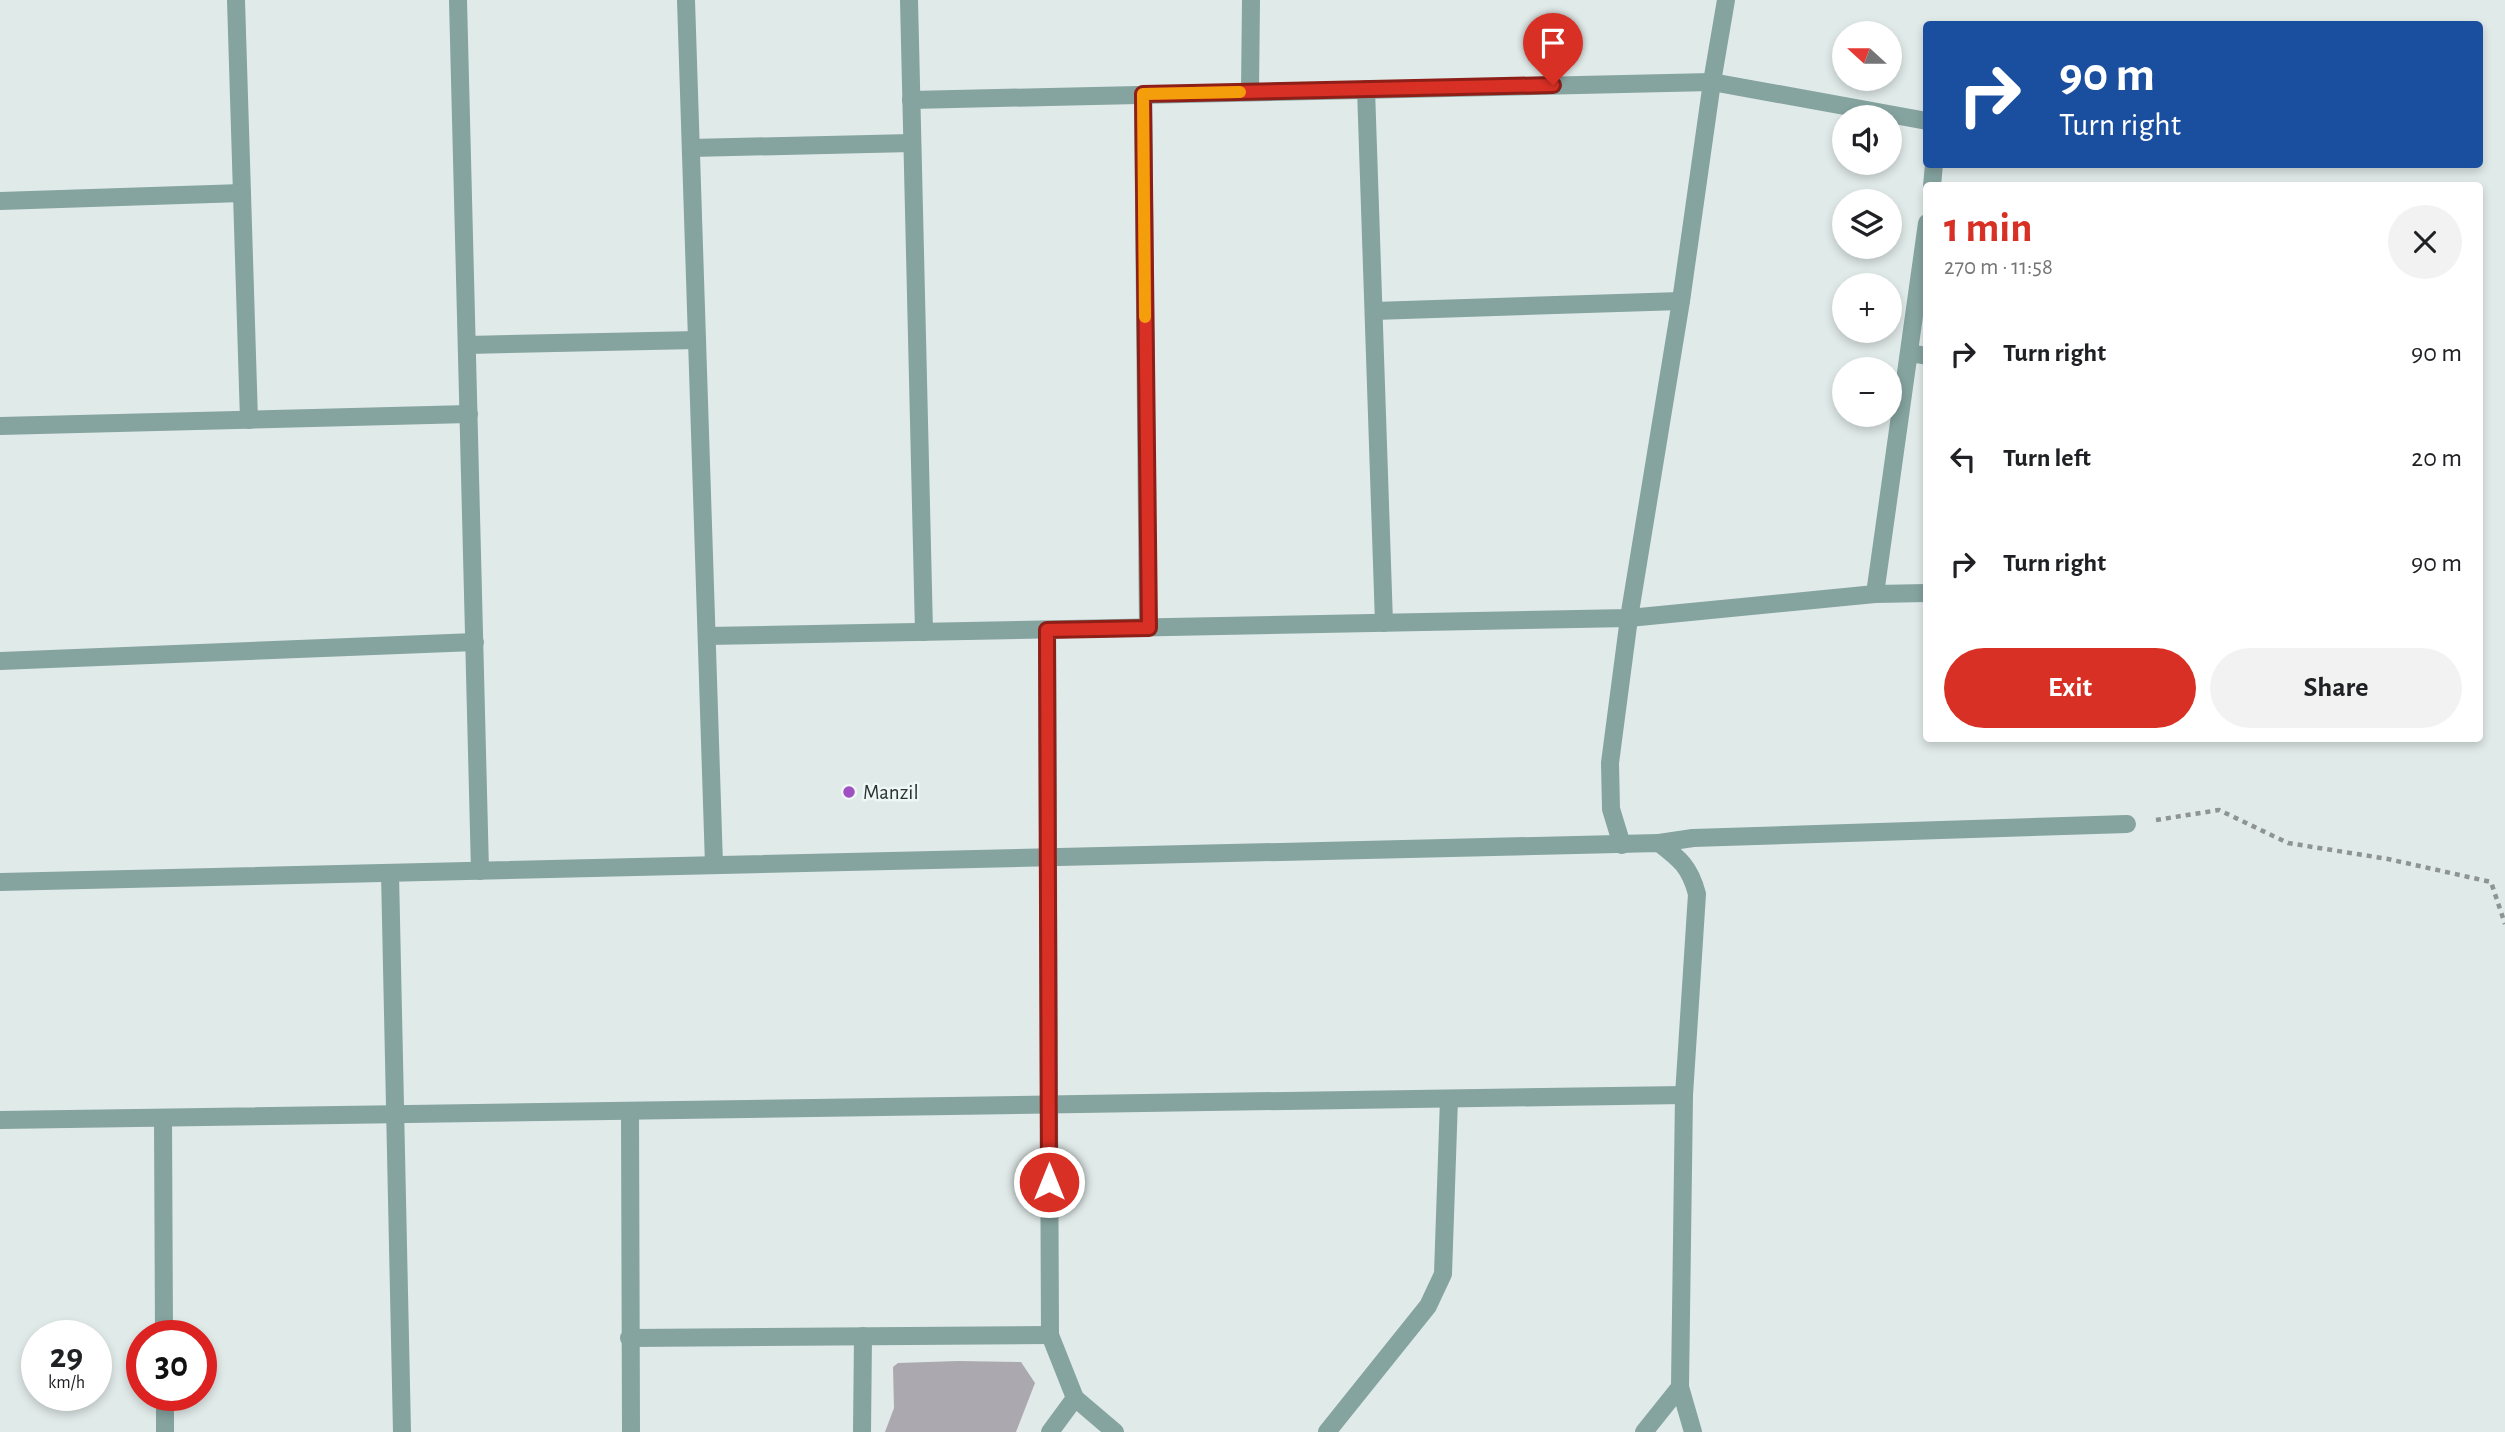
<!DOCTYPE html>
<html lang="en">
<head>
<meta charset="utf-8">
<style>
	:root { --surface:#fff; --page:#f2f2f2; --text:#202124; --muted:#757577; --accent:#d93025 }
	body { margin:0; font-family:"Alegreya Sans",sans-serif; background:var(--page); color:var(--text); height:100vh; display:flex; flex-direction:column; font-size:26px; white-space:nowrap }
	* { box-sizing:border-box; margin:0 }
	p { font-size:23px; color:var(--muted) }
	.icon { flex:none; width:38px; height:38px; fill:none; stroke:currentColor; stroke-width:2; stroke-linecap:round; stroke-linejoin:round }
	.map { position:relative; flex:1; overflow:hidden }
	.panel { position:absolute; left:1923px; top:182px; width:560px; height:560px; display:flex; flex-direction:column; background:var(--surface); border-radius:7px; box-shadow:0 4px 10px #0003 }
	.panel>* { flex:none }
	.banner { position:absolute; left:1923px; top:21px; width:560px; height:147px; border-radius:7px; box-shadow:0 4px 10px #0003; background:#1a4fa0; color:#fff; overflow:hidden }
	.needle { width:46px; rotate:291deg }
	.tools { position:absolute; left:1832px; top:21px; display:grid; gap:14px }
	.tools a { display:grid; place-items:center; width:70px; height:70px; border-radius:50%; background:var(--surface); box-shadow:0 4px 10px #0003; font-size:35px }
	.speed { position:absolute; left:21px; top:1320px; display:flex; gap:14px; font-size:35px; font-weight:700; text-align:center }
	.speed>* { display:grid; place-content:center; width:91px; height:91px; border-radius:50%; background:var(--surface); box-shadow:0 4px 10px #0003; line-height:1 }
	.speed small { font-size:18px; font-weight:400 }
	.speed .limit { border:10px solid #d22; background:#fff; color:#111 }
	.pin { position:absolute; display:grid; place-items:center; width:60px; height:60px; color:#fff; margin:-72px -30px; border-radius:50% 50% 50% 0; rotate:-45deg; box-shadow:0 0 7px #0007 }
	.pin .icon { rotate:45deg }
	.me { position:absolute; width:77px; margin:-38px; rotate:0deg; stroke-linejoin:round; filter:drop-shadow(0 0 5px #0008) }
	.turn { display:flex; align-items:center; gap:24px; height:147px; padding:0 21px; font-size:32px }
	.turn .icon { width:91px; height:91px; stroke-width:2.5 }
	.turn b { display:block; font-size:49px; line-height:60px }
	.round { display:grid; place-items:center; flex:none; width:74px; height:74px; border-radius:37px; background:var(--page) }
	.head { display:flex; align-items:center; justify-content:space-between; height:119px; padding:0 21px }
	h1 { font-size:42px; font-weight:700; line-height:52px; color:var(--accent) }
	.primary-button { display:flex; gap:14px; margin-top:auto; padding:14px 21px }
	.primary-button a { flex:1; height:80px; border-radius:42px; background:var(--accent); color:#fff; font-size:28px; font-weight:700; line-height:80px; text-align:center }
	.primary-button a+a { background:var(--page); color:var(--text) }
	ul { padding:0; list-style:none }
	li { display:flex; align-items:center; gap:21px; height:105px; padding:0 21px }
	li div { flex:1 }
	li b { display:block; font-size:26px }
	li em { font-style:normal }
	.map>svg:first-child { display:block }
	.building { fill:#aca8af }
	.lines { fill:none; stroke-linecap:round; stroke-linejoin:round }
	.path { stroke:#8d9493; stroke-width:4.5; stroke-dasharray:5 5; stroke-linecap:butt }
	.minor { stroke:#85a39f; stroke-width:18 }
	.route-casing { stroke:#8d1f18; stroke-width:18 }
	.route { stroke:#d93025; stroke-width:12 }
	.slow { stroke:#f59e0b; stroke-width:12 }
	.poi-dot { fill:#9f51c2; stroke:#edf7f6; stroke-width:2.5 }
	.labels { text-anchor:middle; stroke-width:5; stroke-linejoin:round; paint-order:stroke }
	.poi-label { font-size:21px; fill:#2d3130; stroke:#edf7f6; text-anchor:start }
</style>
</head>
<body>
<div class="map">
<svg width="2505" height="1432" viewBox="0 0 2505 1432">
	<rect width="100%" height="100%" fill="#e0eae9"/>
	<!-- building -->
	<polygon class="building" points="958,1361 1021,1362 1035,1383 1016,1432 885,1432 894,1408 893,1367 898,1363"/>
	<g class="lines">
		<!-- path -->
		<polyline class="path" points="2156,820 2219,810 2288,843 2388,859 2491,882 2505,924"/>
		<!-- minor -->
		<g class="minor">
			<polyline points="236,0 249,420"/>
			<polyline points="458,0 480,871"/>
			<polyline points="686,0 714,865"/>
			<polyline points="909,0 924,632"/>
			<polyline points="1366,89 1384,623"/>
			<polyline points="1250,92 1251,0"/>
			<polyline points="1143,94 1148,628"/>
			<polyline points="911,100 1712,82 1927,121"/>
			<polyline points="691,148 912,143"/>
			<polyline points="1932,186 1934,164"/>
			<polyline points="0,201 242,193"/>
			<polyline points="1374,311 1681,301"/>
			<polyline points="467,345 697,340"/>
			<polyline points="1910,353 1927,356"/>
			<polyline points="0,426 469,414"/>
			<polyline points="1875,594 1927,223"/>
			<polyline points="1047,630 1050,1335 1075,1398 1115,1432"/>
			<polyline points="707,636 1629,618 1875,594 1927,593"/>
			<polyline points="0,661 475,642"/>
			<polyline points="1659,843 1693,838 2127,824"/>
			<polyline points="1622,845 1611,809 1610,763 1629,618 1681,301 1712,82 1726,0"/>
			<polyline points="390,873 402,1432"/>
			<path d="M 0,882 L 1659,843 C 1680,859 1690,867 1697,894 L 1684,1095 L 1680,1387 L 1693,1432"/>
			<polyline points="630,1111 631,1432"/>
			<polyline points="163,1118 164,1335"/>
			<polyline points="0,1120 1684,1095"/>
			<polyline points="629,1338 1050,1335"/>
			<polyline points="165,1395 165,1432"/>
			<polyline points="862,1432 863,1336"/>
			<polyline points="1050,1432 1075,1398"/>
			<polyline points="1327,1432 1428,1306 1443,1274 1449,1099"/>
			<polyline points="1644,1432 1680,1387"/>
		</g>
	</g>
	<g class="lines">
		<!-- route casing -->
		<g class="route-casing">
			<polyline id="route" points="1049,1182 1047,630 1149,628 1143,94 1553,85"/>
		</g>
		<!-- route -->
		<use href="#route" class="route"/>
		<!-- slow -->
		<polyline class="slow" points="1145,317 1143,94 1240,92"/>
	</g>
	<!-- markers -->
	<circle class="poi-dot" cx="849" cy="792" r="7"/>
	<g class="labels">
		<!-- poi labels -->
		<g class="poi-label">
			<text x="863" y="799">Manzil</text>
		</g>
	</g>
</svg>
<div class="tools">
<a><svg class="needle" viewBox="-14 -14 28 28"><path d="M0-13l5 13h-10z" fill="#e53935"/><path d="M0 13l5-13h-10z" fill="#757577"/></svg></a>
<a><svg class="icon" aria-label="sound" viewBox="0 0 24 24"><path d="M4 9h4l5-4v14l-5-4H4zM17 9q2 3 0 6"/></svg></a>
<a><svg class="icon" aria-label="layers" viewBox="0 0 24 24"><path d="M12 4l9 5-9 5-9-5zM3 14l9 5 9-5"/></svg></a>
<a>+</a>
<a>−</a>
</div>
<div class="speed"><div>29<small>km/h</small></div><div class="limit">30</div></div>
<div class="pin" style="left:1553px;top:85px;background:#d93025"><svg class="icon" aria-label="arrive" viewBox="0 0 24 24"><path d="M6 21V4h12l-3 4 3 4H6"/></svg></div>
<svg class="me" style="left:1049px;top:1182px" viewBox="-20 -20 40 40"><circle r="17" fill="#d93025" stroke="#fff" stroke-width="3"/><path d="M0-11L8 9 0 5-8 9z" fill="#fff"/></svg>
<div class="banner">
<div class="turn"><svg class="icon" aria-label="right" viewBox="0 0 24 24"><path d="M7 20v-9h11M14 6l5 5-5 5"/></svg><div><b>90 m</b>Turn right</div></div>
</div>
<section class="panel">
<div class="head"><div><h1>1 min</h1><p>270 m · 11:58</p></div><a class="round"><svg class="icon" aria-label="close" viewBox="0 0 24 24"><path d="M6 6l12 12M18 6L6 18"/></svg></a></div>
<ul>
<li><svg class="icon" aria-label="right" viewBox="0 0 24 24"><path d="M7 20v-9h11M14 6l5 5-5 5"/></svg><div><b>Turn right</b></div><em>90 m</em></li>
<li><svg class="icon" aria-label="left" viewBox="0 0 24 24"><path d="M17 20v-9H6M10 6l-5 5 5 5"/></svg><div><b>Turn left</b></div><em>20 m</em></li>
<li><svg class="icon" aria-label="right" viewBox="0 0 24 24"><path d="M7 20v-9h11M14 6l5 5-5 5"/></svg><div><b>Turn right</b></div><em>90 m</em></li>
</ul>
<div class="primary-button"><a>Exit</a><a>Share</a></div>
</section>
</div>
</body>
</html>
